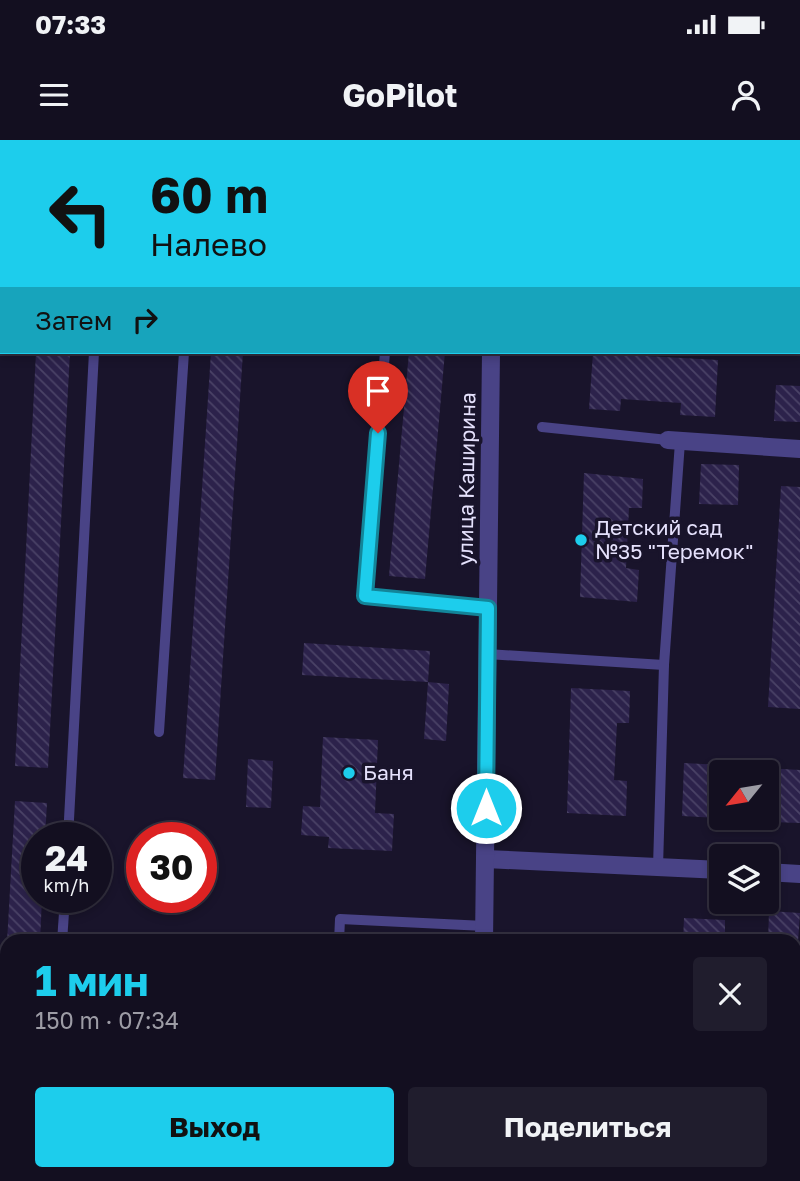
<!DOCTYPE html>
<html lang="ru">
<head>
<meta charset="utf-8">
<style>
	:root { --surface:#130f20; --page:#201d2d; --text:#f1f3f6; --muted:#9d9ca5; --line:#322f3e; --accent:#1dcdec }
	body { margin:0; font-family:"Golos Text",sans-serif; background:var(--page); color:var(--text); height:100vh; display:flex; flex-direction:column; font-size:26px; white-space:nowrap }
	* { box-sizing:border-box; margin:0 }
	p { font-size:23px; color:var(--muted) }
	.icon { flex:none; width:38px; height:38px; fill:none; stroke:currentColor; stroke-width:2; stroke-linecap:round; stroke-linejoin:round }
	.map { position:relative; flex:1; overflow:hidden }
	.drawer { position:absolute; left:0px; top:794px; width:802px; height:247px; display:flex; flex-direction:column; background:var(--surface); border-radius:21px 21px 0 0; box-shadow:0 4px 10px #0003,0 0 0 2px var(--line) }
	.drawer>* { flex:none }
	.top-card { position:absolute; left:0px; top:0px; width:802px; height:214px; box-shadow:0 4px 10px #0003,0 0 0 2px var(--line); background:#1dcdec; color:#111; overflow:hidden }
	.needle { width:46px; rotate:240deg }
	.tools { position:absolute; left:709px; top:620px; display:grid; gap:14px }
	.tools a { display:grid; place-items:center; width:70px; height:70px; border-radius:7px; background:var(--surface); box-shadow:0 4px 10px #0003,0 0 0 2px var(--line); font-size:35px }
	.speed { position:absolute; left:21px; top:682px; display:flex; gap:14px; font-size:35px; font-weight:700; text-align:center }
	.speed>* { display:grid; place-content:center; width:91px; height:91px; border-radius:50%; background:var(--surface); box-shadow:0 4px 10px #0003,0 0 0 2px var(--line); line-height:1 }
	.speed small { font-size:18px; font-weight:400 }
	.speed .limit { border:10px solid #d22; background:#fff; color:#111 }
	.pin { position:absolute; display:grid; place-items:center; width:60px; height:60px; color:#fff; margin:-72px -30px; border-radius:50% 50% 50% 0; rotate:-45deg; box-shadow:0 0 7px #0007 }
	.pin .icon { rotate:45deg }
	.me { position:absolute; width:77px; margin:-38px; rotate:0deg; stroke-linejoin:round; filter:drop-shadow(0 0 5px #0008) }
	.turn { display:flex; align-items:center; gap:24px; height:147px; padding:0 35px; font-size:32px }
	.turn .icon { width:91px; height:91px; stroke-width:2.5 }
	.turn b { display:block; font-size:49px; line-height:60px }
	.then { display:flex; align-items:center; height:66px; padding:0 35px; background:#0003; gap:14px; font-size:26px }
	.round { display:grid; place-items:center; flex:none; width:74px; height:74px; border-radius:7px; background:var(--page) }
	.overview { display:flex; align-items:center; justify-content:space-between; height:119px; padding:0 35px }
	h1 { font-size:42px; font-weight:700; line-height:52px; color:var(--accent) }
	.button { display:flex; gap:14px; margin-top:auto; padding:14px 35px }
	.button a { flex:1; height:80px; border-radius:7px; background:var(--accent); color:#111; font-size:28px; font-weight:700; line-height:80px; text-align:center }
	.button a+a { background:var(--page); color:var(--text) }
	.status { display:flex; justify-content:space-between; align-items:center; height:49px; padding:0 35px; background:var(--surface); direction:ltr }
	.status svg { height:19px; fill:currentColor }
	header { display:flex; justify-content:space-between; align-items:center; height:91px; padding:0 35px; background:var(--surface); font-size:32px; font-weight:700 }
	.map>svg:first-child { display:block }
	.building { fill:url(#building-back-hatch) }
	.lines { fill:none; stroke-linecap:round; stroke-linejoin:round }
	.service { stroke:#494386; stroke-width:10 }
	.minor { stroke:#494386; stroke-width:18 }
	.primary { stroke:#c971f3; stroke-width:18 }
	.route-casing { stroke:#138599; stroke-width:18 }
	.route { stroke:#1dcdec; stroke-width:12 }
	.poi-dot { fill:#1dcdec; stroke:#19142b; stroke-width:2.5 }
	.labels { text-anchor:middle; stroke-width:7; stroke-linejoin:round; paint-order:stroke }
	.street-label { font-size:21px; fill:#e5e1fc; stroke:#19142b }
	.poi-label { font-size:21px; fill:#e5e1fc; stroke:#19142b; text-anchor:start }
</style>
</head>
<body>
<div class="status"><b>07:33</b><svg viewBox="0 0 49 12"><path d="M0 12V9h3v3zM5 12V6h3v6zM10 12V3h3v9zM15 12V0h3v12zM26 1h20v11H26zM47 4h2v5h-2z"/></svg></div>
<header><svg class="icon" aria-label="menu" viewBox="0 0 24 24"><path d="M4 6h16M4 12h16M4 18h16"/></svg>GoPilot<svg class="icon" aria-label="person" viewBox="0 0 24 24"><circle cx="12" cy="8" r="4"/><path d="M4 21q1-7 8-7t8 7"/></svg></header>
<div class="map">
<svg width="800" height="1041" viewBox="0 0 800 1041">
	<defs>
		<pattern id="building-back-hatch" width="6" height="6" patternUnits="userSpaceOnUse" patternTransform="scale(1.75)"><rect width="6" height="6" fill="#2c224b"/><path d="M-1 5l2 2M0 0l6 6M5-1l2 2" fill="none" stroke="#4a4266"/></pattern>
	</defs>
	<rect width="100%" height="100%" fill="#19142b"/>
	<!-- building -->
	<g class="building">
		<polygon points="36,212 70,212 48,628 15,626"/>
		<polygon points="211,212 243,212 215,640 183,638"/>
		<polygon points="409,212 445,212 425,439 389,436"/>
		<polygon points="593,213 718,220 715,277 680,275 681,263 621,259 620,271 589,269"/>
		<polygon points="776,245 800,246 800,282 774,281"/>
		<polygon points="701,324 739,325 738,365 699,364"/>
		<polygon points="584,333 643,339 642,368 629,368 626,428 639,430 637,462 580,457"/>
		<polygon points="781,346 800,347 800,569 768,567"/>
		<polygon points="304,503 430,511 428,542 302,535"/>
		<polygon points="428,542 449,544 446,601 424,599"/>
		<polygon points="571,548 630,551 629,583 617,583 614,640 627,641 626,676 567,673"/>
		<polygon points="323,597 378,600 375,673 394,674 392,711 328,708 329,697 301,695 303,666 320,667"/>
		<polygon points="248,619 273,621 271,668 246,667"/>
		<polygon points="684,623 721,625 721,667 719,667 718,678 682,676"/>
		<polygon points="766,628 800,630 800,683 771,682 772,669 766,669"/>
		<polygon points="15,661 47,663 45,698 37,698 37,758 42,758 40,802 7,802"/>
		<polygon points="769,771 800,773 798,802 768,802"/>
		<polygon points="684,778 725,780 725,802 683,802"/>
	</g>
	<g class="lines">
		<!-- service -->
		<g class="service">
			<polyline points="0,130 2,130"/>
			<polyline points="385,212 365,456 488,468"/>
			<polyline points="542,287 668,300"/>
			<polyline points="487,514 664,525"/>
			<polyline points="159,592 184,212"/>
			<polyline points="68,698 94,212"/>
			<polyline points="658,727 664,525 680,302"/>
			<polyline points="62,802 65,758"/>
			<polyline points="339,802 340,779 485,786"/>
			<polyline points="50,1041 51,1034"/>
			<polyline points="327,1041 327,1034"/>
		</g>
		<!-- minor -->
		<g class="minor">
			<polyline points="505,2 505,0"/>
			<polyline points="668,300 800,309"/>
			<polyline points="486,719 721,730"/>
			<polyline points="766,732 800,734"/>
			<polyline points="484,802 491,212"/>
			<polyline points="0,1036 38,1041"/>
			<polyline points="482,1041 482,1034"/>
		</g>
		<!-- primary -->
		<polyline class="primary" points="666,0 673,2"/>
	</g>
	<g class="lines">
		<!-- route casing -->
		<g class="route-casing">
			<polyline id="route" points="378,293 365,456 488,468 486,668"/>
		</g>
		<!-- route -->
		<use href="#route" class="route"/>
	</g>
	<!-- markers -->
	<g class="poi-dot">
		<circle cx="581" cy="400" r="7"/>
		<circle cx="349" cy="633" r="7"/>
	</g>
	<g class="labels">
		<!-- street labels -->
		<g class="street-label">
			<text transform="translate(467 339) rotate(-89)" y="7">улица Каширина</text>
		</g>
		<!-- poi labels -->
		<g class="poi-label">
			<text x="595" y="395">Детский сад<tspan x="595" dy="24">№35 "Теремок"</tspan></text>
			<text x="363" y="640">Баня</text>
		</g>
	</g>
</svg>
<div class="tools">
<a><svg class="needle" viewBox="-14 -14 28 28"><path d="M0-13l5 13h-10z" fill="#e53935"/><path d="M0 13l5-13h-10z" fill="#9d9ca5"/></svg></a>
<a><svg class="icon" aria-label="layers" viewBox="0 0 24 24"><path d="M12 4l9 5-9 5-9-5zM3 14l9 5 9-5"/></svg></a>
</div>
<div class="speed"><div>24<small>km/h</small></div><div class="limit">30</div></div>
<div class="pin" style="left:378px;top:293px;background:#d93025"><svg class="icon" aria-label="arrive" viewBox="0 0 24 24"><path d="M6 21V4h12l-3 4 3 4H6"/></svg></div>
<svg class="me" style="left:486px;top:668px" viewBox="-20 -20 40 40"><circle r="17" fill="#1dcdec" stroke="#fff" stroke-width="3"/><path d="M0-11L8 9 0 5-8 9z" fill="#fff"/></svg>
<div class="top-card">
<div class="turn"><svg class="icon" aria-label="left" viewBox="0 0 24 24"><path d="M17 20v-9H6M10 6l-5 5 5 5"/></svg><div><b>60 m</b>Налево</div></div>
<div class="then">Затем<svg class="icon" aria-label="right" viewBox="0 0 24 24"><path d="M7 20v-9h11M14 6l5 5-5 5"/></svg></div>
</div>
<section class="drawer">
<div class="overview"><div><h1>1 мин</h1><p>150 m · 07:34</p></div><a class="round"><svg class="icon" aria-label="close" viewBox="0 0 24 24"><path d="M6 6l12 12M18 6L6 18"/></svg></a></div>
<div class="button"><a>Выход</a><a>Поделиться</a></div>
</section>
</div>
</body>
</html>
